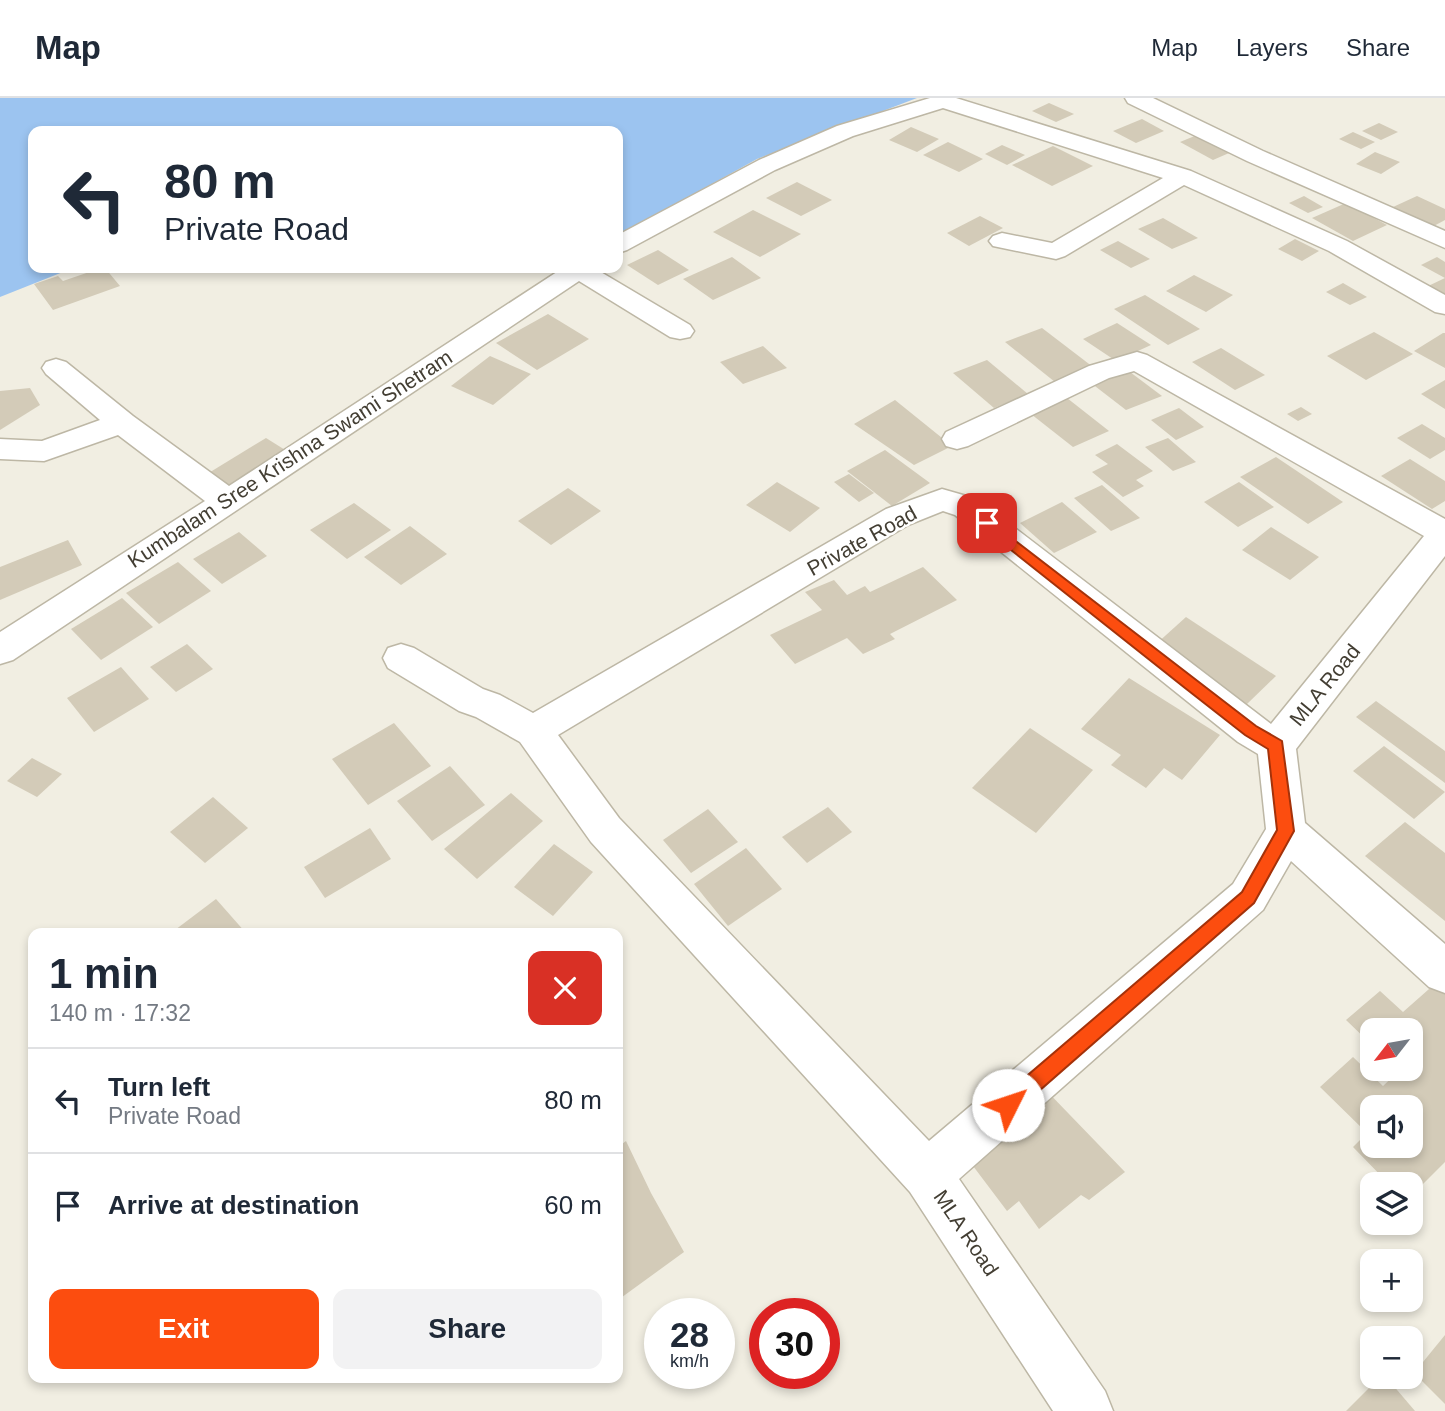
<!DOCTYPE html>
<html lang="en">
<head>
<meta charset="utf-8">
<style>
	:root { --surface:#fff; --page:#f2f2f3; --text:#1f2937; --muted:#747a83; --line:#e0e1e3; --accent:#fc4d0f }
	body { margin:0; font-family:Arial,sans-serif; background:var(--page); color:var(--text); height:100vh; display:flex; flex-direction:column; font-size:26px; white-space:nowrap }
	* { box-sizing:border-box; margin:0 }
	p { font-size:23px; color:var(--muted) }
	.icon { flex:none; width:38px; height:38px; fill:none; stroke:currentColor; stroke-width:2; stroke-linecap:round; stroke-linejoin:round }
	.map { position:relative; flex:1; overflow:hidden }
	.panel { position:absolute; left:28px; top:830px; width:595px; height:455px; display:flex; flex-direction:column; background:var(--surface); border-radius:14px; box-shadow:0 4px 10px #0003 }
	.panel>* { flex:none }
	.guide { position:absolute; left:28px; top:28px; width:595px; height:147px; border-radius:14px; box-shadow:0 4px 10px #0003; background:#fff; color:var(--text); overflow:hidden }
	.needle { width:46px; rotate:239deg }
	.buttons { position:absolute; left:1360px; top:920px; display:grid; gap:14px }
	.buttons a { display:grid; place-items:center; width:63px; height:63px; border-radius:14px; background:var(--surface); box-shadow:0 4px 10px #0003; font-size:35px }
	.speed { position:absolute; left:644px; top:1200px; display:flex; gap:14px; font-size:35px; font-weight:700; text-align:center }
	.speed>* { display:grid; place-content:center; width:91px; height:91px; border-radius:50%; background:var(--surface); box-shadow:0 4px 10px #0003; line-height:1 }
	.speed small { font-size:18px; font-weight:400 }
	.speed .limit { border:10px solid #d22; background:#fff; color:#111 }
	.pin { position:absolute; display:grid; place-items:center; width:60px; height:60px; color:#fff; margin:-30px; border-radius:14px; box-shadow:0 4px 10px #0006 }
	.me { position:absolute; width:77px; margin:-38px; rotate:49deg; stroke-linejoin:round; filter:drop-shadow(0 0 5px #0008) }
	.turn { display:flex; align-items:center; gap:24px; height:147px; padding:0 21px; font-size:32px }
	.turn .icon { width:91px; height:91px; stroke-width:2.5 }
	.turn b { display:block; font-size:49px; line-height:60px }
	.round { display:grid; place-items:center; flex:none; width:74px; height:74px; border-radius:14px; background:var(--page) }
	.summary { display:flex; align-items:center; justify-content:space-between; height:119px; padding:0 21px }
	h1 { font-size:42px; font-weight:700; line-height:52px }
	.button { display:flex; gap:14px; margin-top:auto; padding:14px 21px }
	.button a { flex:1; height:80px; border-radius:14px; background:var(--accent); color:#fff; font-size:28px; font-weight:700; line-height:80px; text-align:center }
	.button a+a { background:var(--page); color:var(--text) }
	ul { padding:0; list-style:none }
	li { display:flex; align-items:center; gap:21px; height:105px; padding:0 21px; border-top:2px solid var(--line) }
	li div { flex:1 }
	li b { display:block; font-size:26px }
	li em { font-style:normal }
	header { display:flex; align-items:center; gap:42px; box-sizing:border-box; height:98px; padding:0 35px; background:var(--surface); border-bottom:2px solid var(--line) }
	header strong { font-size:33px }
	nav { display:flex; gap:38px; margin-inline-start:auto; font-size:24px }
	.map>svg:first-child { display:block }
	.water { fill:#9cc4f0 }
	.building { fill:#d3cbb8; fill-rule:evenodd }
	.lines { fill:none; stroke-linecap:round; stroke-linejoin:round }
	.minor-casing { stroke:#bdb7a5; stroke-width:3 }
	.minor { fill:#fff; fill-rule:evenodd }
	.route { fill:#fc4d0f; stroke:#a4320a; stroke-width:2 }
	.labels { text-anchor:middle; stroke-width:5; stroke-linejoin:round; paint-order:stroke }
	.street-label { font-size:21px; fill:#433e33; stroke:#fff }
</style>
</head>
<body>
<header>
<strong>Map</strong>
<nav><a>Map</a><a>Layers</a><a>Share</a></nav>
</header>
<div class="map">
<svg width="1445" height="1313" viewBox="0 0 1445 1313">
	<rect width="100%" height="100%" fill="#f1eee2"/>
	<!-- water -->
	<polygon class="water" points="0,0 917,0 757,61 627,133 618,133 618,33 33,33 33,170 73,170 0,199"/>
	<!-- building -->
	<g class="building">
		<polygon points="1049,5 1074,16 1056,24 1032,13"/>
		<polygon points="1142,21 1164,33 1136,45 1113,33"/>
		<polygon points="1379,25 1398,34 1381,42 1362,33"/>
		<polygon points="911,29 939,41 917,54 889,42"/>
		<polygon points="1353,34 1375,44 1361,51 1339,41"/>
		<polygon points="1202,35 1236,52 1213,62 1180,44"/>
		<polygon points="948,44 983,61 959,74 923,57"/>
		<polygon points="1002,47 1025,57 1007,67 985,56"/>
		<polygon points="1053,48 1093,68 1052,88 1012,67"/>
		<polygon points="1375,54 1400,64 1381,76 1356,66"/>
		<polygon points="797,84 832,102 801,118 766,100"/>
		<polygon points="1304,98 1323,109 1308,115 1289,105"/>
		<polygon points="1417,98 1445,111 1445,122 1432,129 1393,109"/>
		<polygon points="1346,105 1387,127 1353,143 1312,120"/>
		<polygon points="753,112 801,136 760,159 713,134"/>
		<polygon points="980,118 1003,130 969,148 947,135"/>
		<polygon points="1163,120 1198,140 1172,151 1138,131"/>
		<polygon points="1295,141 1319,153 1302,163 1278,151"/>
		<polygon points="1118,143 1150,161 1131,170 1100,152"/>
		<polygon points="658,152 689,172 658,187 627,167"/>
		<polygon points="732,159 761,180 713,202 683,181"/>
		<polygon points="1437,159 1445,164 1445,180 1421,167"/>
		<polygon points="101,170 105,170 120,188 53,212 34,186 58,178 63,183"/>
		<polygon points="1194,177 1233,197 1206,214 1166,193"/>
		<polygon points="1445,180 1445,202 1424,190"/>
		<polygon points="1343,185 1367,199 1350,207 1326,194"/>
		<polygon points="1145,197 1200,231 1168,247 1114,211"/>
		<polygon points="548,216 589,241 537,272 496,245"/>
		<polygon points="1117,225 1151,247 1116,263 1083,241"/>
		<polygon points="1042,230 1093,269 1055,284 1005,244"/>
		<polygon points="1374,234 1413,256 1366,282 1327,258"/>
		<polygon points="1443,235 1445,235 1445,270 1414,253"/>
		<polygon points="763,248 787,270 743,286 720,264"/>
		<polygon points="1221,250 1265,277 1235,292 1192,264"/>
		<polygon points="490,258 531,276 493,307 451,288"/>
		<polygon points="987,262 1028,296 994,310 953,275"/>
		<polygon points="1126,271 1162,298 1126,312 1091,285"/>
		<polygon points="1445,282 1445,311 1421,296"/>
		<polygon points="30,290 40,307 0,332 0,293"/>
		<polygon points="1067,300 1109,333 1073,349 1031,316"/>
		<polygon points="895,302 952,348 914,367 854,326"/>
		<polygon points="1301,309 1312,316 1298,323 1287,316"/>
		<polygon points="1179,310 1204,329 1176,342 1151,322"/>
		<polygon points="1422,326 1445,340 1445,352 1430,361 1397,340"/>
		<polygon points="266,340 290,355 231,393 207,376"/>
		<polygon points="1168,340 1196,364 1173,373 1145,349"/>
		<polygon points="1117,346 1153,373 1136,382 1144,388 1123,399 1092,374 1108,366 1095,357"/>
		<polygon points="885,352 930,385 892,408 847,373"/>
		<polygon points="1276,359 1343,404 1308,426 1240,379"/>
		<polygon points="1410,361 1445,383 1445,403 1432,411 1381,378"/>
		<polygon points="849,376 874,395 859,404 834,384"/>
		<polygon points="777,384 820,410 790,434 746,407"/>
		<polygon points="1239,384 1274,409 1238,429 1204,404"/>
		<polygon points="1102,387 1140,420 1111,433 1074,400"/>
		<polygon points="568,390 601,413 551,447 518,423"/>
		<polygon points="1062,404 1097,434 1054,455 1020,425"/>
		<polygon points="354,405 391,432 347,461 310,432"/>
		<polygon points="410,428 447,456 401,487 364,459"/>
		<polygon points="1271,429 1319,459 1290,482 1242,452"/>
		<polygon points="239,434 267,458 222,486 193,461"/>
		<polygon points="68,442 82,467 0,502 0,469"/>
		<polygon points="178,464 211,493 159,526 126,495"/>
		<polygon points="923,469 957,502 890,536 895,541 863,556 847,540 795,566 770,537 822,512 805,494 834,482 847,497 865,488 870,494"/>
		<polygon points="122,500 153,529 101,562 71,531"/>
		<polygon points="1186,519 1276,578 1246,607 1155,547"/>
		<polygon points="187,546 213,571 176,594 150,569"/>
		<polygon points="121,569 149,601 94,634 67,600"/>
		<polygon points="1129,580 1220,637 1182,682 1164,670 1146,690 1111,667 1121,657 1081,631"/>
		<polygon points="1376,603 1445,653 1445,685 1356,619"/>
		<polygon points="394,625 431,668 368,707 332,661"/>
		<polygon points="1030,630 1093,672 1036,735 972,690"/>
		<polygon points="1384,648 1445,694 1414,721 1353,673"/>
		<polygon points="32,660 62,676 37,699 7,683"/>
		<polygon points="450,668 485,707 432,743 397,703"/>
		<polygon points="511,695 543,723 477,781 444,751"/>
		<polygon points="213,699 248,730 205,765 170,734"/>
		<polygon points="828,709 852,734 807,765 782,739"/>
		<polygon points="708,711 738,744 691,775 663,742"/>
		<polygon points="1405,724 1445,755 1445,823 1365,758"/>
		<polygon points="370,730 391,761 325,800 304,769"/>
		<polygon points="554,746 593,774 553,818 514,789"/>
		<polygon points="746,750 782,791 728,828 694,786"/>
		<polygon points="216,801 246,835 171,835"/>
		<path d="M 1437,884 L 1445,892 L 1445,1064 L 1410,1099 L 1410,1087 L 1390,1087 L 1353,1049 L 1367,1035 L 1320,989 L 1353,959 L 1383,988 L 1401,971 L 1410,971 L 1410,933 L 1372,933 L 1372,947 L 1346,922 L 1380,893 L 1403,914 ZM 1372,1010 L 1410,1010 L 1410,1048 L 1372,1048 Z"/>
		<polygon points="1041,987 1125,1074 1089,1102 1081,1097 1039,1131 1019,1103 1007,1113 967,1060"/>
		<polygon points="626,1043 651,1095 684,1154 618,1202 618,1049"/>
		<polygon points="1445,1237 1445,1306 1414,1275"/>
		<polygon points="1380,1279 1386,1279 1415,1313 1346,1313"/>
	</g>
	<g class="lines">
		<!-- minor casing -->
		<g class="minor-casing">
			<g id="minor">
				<polygon points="930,0 956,0 1191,73 1347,143 1445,197 1445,216 1435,214 1329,153 1184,87 1065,158 1056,161 993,148 989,143 993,138 1002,135 1052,145 1163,80 943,10 853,38 775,72 627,152 618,155 618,137 759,62 837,28"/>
				<polygon points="1125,0 1153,0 1263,53 1445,133 1445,150 1247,63 1128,5"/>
				<polygon points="563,170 594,170 690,227 694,233 690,239 680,241 670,239 579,183 13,562 0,566 0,534 205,403 118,337 44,363 0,361 0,341 42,343 100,322 46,276 42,270 46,264 56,261 66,264 133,318 229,388"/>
				<path d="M 1137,254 L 1147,257 L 1445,421 L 1445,458 L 1296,651 L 1305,725 L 1445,846 L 1445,895 L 1429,889 L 1291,763 L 1263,812 L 959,1081 L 1105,1293 L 1113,1313 L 1053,1313 L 910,1094 L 591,744 L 520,644 L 476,619 L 459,613 L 388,570 L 383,560 L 388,550 L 401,546 L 414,550 L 483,591 L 500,597 L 533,615 L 886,411 L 942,391 L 977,401 L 1271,626 L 1424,438 L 1134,273 L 1109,280 L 968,348 L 957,351 L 946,348 L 942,341 L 946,334 L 1089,268 ZM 943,413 L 955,417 L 1238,644 L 1258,656 L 1266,731 L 1233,786 L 929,1043 L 619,720 L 558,637 L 908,427 Z"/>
			</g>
		</g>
		<!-- minor -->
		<use href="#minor" class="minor"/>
	</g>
	<!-- route -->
	<polygon class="route" points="987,421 1256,628 1282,643 1294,733 1254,805 1015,1014 1008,1017 1001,1014 998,1007 1001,1000 1242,794 1277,732 1268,651 1245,637 1185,590 982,429 980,425"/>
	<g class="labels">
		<!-- street labels -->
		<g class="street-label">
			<text transform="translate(290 361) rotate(-33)" y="7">Kumbalam Sree Krishna Swami Shetram</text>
			<text transform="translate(862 443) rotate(-29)" y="7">Private Road</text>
			<text transform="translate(1325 587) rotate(-51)" y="7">MLA Road</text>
			<text transform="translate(966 1135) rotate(56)" y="7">MLA Road</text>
		</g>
	</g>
</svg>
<div class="buttons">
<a><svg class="needle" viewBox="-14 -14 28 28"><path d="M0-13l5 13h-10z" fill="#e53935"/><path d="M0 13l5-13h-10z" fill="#747a83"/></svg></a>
<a><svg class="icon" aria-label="sound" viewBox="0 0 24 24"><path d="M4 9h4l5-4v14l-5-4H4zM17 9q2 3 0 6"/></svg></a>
<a><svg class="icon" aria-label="layers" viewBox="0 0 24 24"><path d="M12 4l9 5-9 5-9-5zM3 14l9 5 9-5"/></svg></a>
<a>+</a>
<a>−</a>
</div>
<div class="speed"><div>28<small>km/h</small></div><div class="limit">30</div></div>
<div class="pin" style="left:987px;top:425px;background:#d93025"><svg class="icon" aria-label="arrive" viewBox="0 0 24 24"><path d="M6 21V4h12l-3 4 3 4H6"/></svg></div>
<svg class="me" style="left:1008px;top:1007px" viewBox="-20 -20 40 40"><circle r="19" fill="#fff"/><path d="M0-13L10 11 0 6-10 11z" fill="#fc4d0f"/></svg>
<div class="guide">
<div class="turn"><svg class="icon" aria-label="left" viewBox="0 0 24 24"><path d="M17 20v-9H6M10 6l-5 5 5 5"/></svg><div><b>80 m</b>Private Road</div></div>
</div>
<section class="panel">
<div class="summary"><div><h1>1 min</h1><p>140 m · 17:32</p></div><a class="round" style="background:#d93025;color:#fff"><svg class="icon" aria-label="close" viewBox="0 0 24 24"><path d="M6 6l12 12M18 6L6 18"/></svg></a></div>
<ul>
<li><svg class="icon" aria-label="left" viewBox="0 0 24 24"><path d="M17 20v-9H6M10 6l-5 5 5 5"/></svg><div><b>Turn left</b><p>Private Road</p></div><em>80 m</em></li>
<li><svg class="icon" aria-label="arrive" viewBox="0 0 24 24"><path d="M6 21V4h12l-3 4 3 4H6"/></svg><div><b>Arrive at destination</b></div><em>60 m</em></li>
</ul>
<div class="button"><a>Exit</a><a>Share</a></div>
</section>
</div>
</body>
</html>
